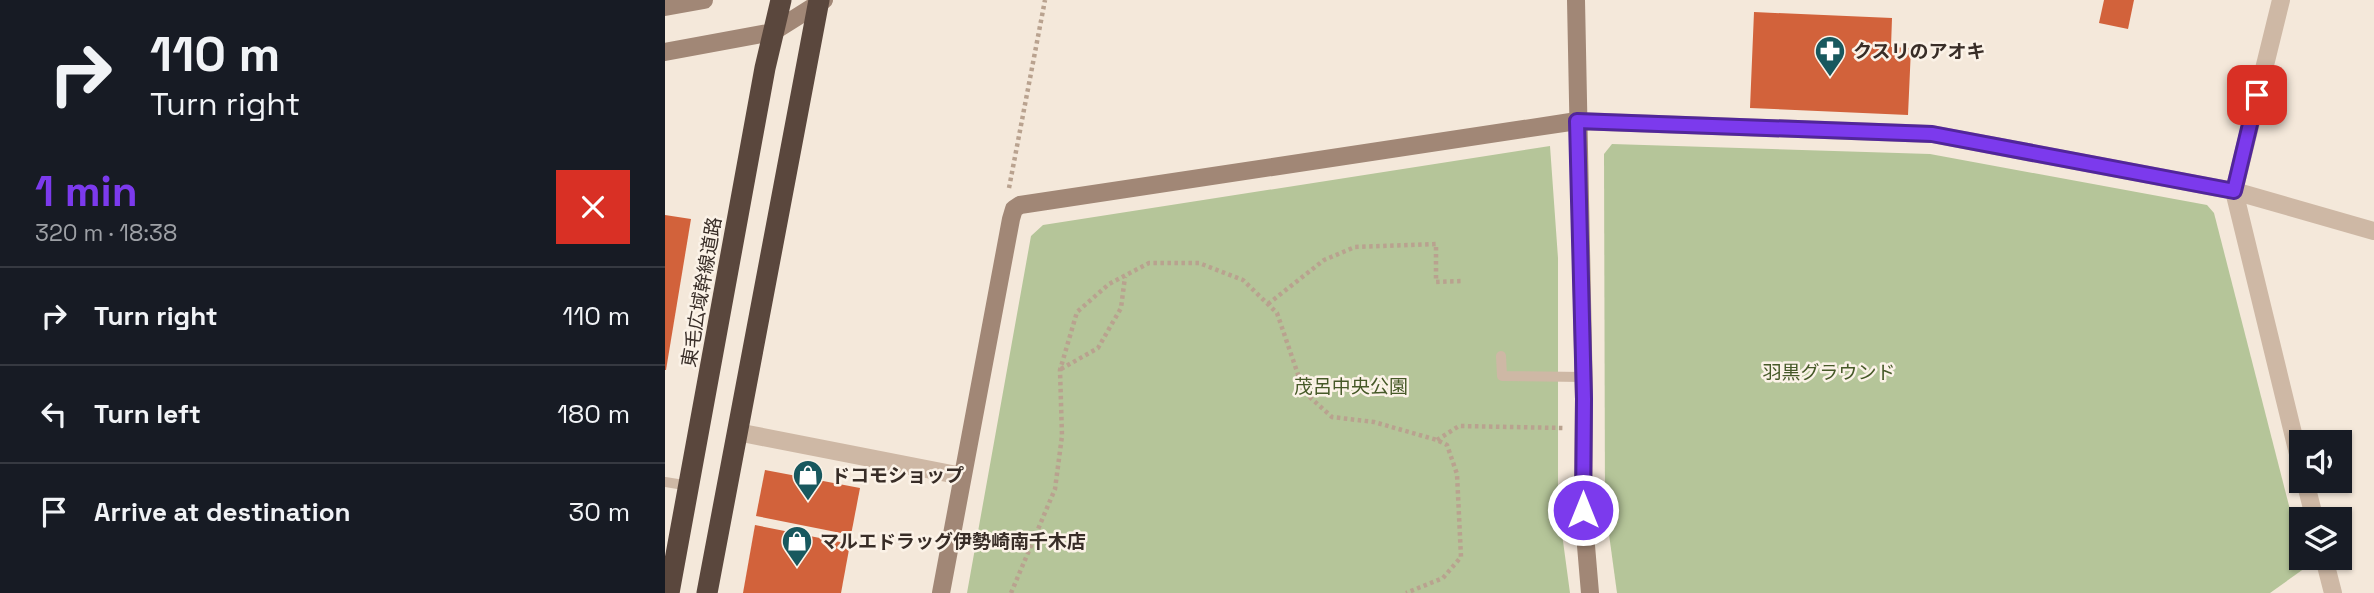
<!DOCTYPE html>
<html lang="en">
<head>
<meta charset="utf-8">
<style>
	:root { --surface:#171b24; --page:#242831; --text:#f1f3f6; --muted:#9ea1a6; --line:#363941; --accent:#7c3aed }
	body { margin:0; font-family:"Space Grotesk","Noto Sans JP",sans-serif; background:var(--page); color:var(--text); height:100vh; display:flex; flex-direction:column; font-size:26px; white-space:nowrap }
	* { box-sizing:border-box; margin:0 }
	p { font-size:23px; color:var(--muted) }
	.icon { flex:none; width:38px; height:38px; fill:none; stroke:currentColor; stroke-width:2; stroke-linecap:round; stroke-linejoin:round }
	.map { position:relative; flex:1; overflow:hidden }
	.details { display:flex; flex-direction:column; background:var(--surface); width:665px }
	.details>* { flex:none }
	.top-card { background:#171b24; color:var(--text); overflow:hidden }
	.fabs { position:absolute; left:1624px; top:430px; display:grid; gap:14px }
	.fabs a { display:grid; place-items:center; width:63px; height:63px; border-radius:0px; background:var(--surface); box-shadow:0 2px 5px #0004; font-size:35px }
	.pin { position:absolute; display:grid; place-items:center; width:60px; height:60px; color:#fff; margin:-30px; border-radius:14px; box-shadow:0 4px 10px #0006 }
	.me { position:absolute; width:77px; margin:-38px; rotate:0deg; stroke-linejoin:round; filter:drop-shadow(0 0 5px #0008) }
	.turn { display:flex; align-items:center; gap:24px; height:147px; padding:0 35px; font-size:32px }
	.turn .icon { width:91px; height:91px; stroke-width:2.5 }
	.turn b { display:block; font-size:49px; line-height:60px }
	.round { display:grid; place-items:center; flex:none; width:74px; height:74px; border-radius:0px; background:var(--page) }
	.overview { display:flex; align-items:center; justify-content:space-between; height:119px; padding:0 35px }
	h1 { font-size:42px; font-weight:800; line-height:52px; color:var(--accent) }
	ul { padding:0; list-style:none }
	li { display:flex; align-items:center; gap:21px; height:98px; padding:0 35px; border-top:2px solid var(--line) }
	li div { flex:1 }
	li b { display:block; font-size:26px }
	li em { font-style:normal }
	main { display:flex; flex:1; min-height:0 }
	.map>svg:first-child { display:block }
	.green { fill:#b5c599 }
	.building { fill:#d2623b }
	.lines { fill:none; stroke-linecap:round; stroke-linejoin:round }
	.path { stroke:#b9a28f; stroke-width:4.5; stroke-dasharray:3.5 3.5; stroke-linecap:butt }
	.lane { stroke:#ceb8a5; stroke-width:10 }
	.street { stroke:#ceb8a5; stroke-width:18 }
	.secondary { stroke:#a18776; stroke-width:18 }
	.highway { stroke:#5a473d; stroke-width:21 }
	.route-casing { stroke:#51269a; stroke-width:18 }
	.route { stroke:#7c3aed; stroke-width:12 }
	.labels { text-anchor:middle; stroke-width:5; stroke-linejoin:round; paint-order:stroke }
	.poi-label { font-size:19px; font-weight:bold; fill:#382d27; stroke:#fbf2e7; text-anchor:start }
	.street-label { font-size:19px; fill:#382d27; stroke:#fbf2e7 }
	.park-label { font-size:19px; fill:#465928; stroke:#fbf2e7 }
</style>
</head>
<body>
<main>
<section class="details">
<div class="top-card">
<div class="turn"><svg class="icon" aria-label="right" viewBox="0 0 24 24"><path d="M7 20v-9h11M14 6l5 5-5 5"/></svg><div><b>110 m</b>Turn right</div></div>
</div>
<div class="overview"><div><h1>1 min</h1><p>320 m · 18:38</p></div><a class="round" style="background:#d93025;color:#fff"><svg class="icon" aria-label="close" viewBox="0 0 24 24"><path d="M6 6l12 12M18 6L6 18"/></svg></a></div>
<ul>
<li><svg class="icon" aria-label="right" viewBox="0 0 24 24"><path d="M7 20v-9h11M14 6l5 5-5 5"/></svg><div><b>Turn right</b></div><em>110 m</em></li>
<li><svg class="icon" aria-label="left" viewBox="0 0 24 24"><path d="M17 20v-9H6M10 6l-5 5 5 5"/></svg><div><b>Turn left</b></div><em>180 m</em></li>
<li><svg class="icon" aria-label="arrive" viewBox="0 0 24 24"><path d="M6 21V4h12l-3 4 3 4H6"/></svg><div><b>Arrive at destination</b></div><em>30 m</em></li>
</ul>
</section>
<div class="map">
<svg width="1709" height="593" viewBox="0 0 1709 593">
	<rect width="100%" height="100%" fill="#f4e8da"/>
	<!-- green -->
	<g class="green">
		<polygon points="947,144 1265,154 1542,205 1549,213 1640,568 1605,593 952,593 940,505 939,154"/>
		<polygon points="885,146 893,258 893,504 905,593 302,593 366,236 378,225"/>
	</g>
	<!-- building -->
	<g class="building">
		<polygon points="1439,0 1469,0 1463,29 1434,23"/>
		<polygon points="1089,12 1227,18 1226,47 1246,48 1243,115 1085,108"/>
		<polygon points="0,215 26,219 1,370 0,370"/>
		<polygon points="100,470 195,488 186,535 91,516"/>
		<polygon points="90,525 185,544 176,593 78,593"/>
	</g>
	<g class="lines">
		<!-- path -->
		<g class="path">
			<polyline points="344,188 380,0"/>
			<polyline points="603,304 659,260 690,247 771,244 771,282 798,281"/>
			<polyline points="396,369 433,348 456,308 460,277"/>
			<polyline points="772,440 794,426 898,428"/>
			<polyline points="346,593 390,489 397,436 395,370 412,312 444,284 484,263 534,263 578,280 612,313 639,392 667,417 709,422 772,440 782,445 792,474 796,557 778,578 741,593"/>
		</g>
		<!-- lane -->
		<g class="lane">
			<polyline points="836,356 837,376 918,377"/>
			<polyline points="0,482 25,486"/>
		</g>
		<!-- street -->
		<g class="street">
			<polyline points="1616,0 1569,191 1636,466"/>
			<polyline points="912,121 1267,134 1569,191 1709,231"/>
			<polyline points="72,432 297,476"/>
			<polyline points="1640,481 1650,520"/>
			<polyline points="1659,558 1668,593"/>
		</g>
		<!-- secondary -->
		<g class="secondary">
			<polyline points="911,0 919,399 918,510 925,593"/>
			<polyline points="0,7 39,0"/>
			<polyline points="0,52 108,32 159,0"/>
			<polyline points="276,593 346,219 349,209 355,205 912,121"/>
		</g>
		<!-- highway -->
		<g class="highway">
			<polyline points="4,593 100,68 116,0"/>
			<polyline points="42,593 154,0"/>
		</g>
	</g>
	<g class="lines">
		<!-- route casing -->
		<g class="route-casing">
			<polyline id="route" points="918,510 919,399 912,121 1267,134 1569,191 1592,95"/>
		</g>
		<!-- route -->
		<use href="#route" class="route"/>
	</g>
	<!-- icons -->
	<defs>
		<g id="pharmacy-pin" transform="scale(1.575)"><path d="M0 17L-7.5 6A9.5 9.5 0 1 1 7.5 6Z" fill="#18585e" stroke="#fbf2e7"/><path d="M-2-6h4v4h4v4h-4v4h-4v-4h-4v-4h4Z" fill="#fff"/></g>
		<g id="shop-pin" transform="scale(1.575)"><path d="M0 17L-7.5 6A9.5 9.5 0 1 1 7.5 6Z" fill="#18585e" stroke="#fbf2e7"/><path d="M-5-2.5h2.3a2.7 3.5 0 0 1 5.4 0H5L5.5 6h-11ZM-1.5-2.5h3a1.5 2.3 0 0 0-3 0Z" fill="#fff"/></g>
	</defs>
	<g fill-rule="evenodd">
		<use href="#pharmacy-pin" x="1165" y="51"/>
		<use href="#shop-pin" x="143" y="475"/>
		<use href="#shop-pin" x="132" y="541"/>
	</g>
	<g class="labels">
		<!-- poi labels -->
		<g class="poi-label">
			<text x="1188" y="58">クスリのアオキ</text>
			<text x="166" y="482">ドコモショップ</text>
			<text x="155" y="548">マルエドラッグ伊勢崎南千木店</text>
		</g>
		<!-- street labels -->
		<g class="street-label">
			<text transform="translate(36 292) rotate(-80)" y="7">東毛広域幹線道路</text>
		</g>
		<!-- park labels -->
		<g class="park-label">
			<text x="1164" y="379">羽黒グラウンド</text>
			<text x="686" y="393">茂呂中央公園</text>
		</g>
	</g>
</svg>
<div class="fabs">
<a><svg class="icon" aria-label="sound" viewBox="0 0 24 24"><path d="M4 9h4l5-4v14l-5-4H4zM17 9q2 3 0 6"/></svg></a>
<a><svg class="icon" aria-label="layers" viewBox="0 0 24 24"><path d="M12 4l9 5-9 5-9-5zM3 14l9 5 9-5"/></svg></a>
</div>
<div class="pin" style="left:1592px;top:95px;background:#d93025"><svg class="icon" aria-label="arrive" viewBox="0 0 24 24"><path d="M6 21V4h12l-3 4 3 4H6"/></svg></div>
<svg class="me" style="left:918px;top:510px" viewBox="-20 -20 40 40"><circle r="17" fill="#7c3aed" stroke="#fff" stroke-width="3"/><path d="M0-11L8 9 0 5-8 9z" fill="#fff"/></svg>
</div>
</main>
</body>
</html>
